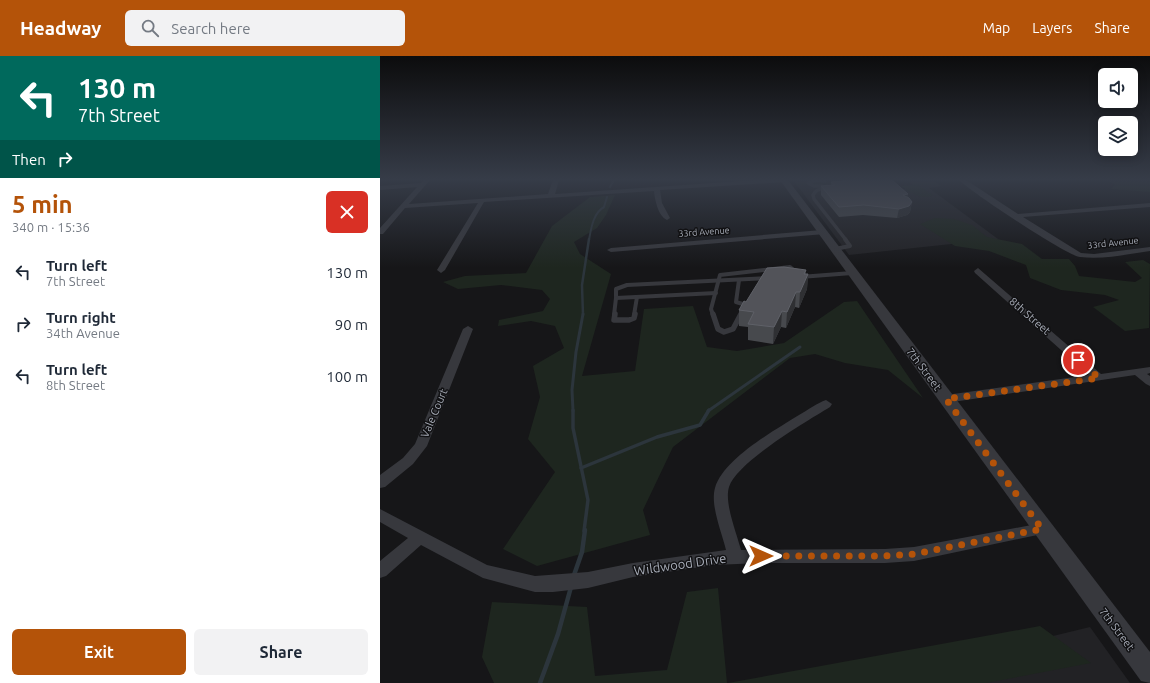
<!DOCTYPE html>
<html lang="en">
<head>
<meta charset="utf-8">
<style>
	:root { --surface:#fff; --page:#f2f2f3; --text:#1f2937; --muted:#747a83; --accent:#b45309 }
	body { margin:0; font-family:Ubuntu,sans-serif; background:var(--page); color:var(--text); height:100vh; display:flex; flex-direction:column; font-size:15px; white-space:nowrap }
	* { box-sizing:border-box; margin:0 }
	p { font-size:13px; color:var(--muted) }
	.icon { flex:none; width:22px; height:22px; fill:none; stroke:currentColor; stroke-width:2; stroke-linecap:round; stroke-linejoin:round }
	.map { position:relative; flex:1; overflow:hidden }
	.sheet { display:flex; flex-direction:column; background:var(--surface); width:380px }
	.sheet>* { flex:none }
	.guide { background:#00695c; color:#fff; overflow:hidden }
	.tools { position:absolute; left:718px; top:12px; display:grid; gap:8px }
	.tools a { display:grid; place-items:center; width:40px; height:40px; border-radius:6px; background:var(--surface); box-shadow:0 2px 10px #0003; font-size:20px }
	.pin { position:absolute; display:grid; place-items:center; width:34px; height:34px; color:#fff; margin:-17px; border:2px solid #fff; border-radius:50%; box-shadow:0 1px 4px #0007 }
	.me { position:absolute; width:44px; margin:-22px; rotate:90deg; stroke-linejoin:round; filter:drop-shadow(0 0 3px #0008) }
	.turn { display:flex; align-items:center; gap:14px; height:84px; padding:0 12px; font-size:18px }
	.turn .icon { width:52px; height:52px; stroke-width:2.5 }
	.turn b { display:block; font-size:28px; line-height:34px }
	.then { display:flex; align-items:center; height:38px; padding:0 12px; background:#0003; gap:8px; font-size:15px }
	.round { display:grid; place-items:center; flex:none; width:42px; height:42px; border-radius:6px; background:var(--page) }
	.head { display:flex; align-items:center; justify-content:space-between; height:68px; padding:0 12px }
	h1 { font-size:24px; font-weight:700; line-height:30px; color:var(--accent) }
	.button { display:flex; gap:8px; margin-top:auto; padding:8px 12px }
	.button a { flex:1; height:46px; border-radius:6px; background:var(--accent); color:#fff; font-size:16px; font-weight:700; line-height:46px; text-align:center }
	.button a+a { background:var(--page); color:var(--text) }
	ul { padding:0; list-style:none }
	li { display:flex; align-items:center; gap:12px; height:52px; padding:0 12px }
	li div { flex:1 }
	li b { display:block; font-size:15px }
	li em { font-style:normal }
	header { display:flex; align-items:center; gap:24px; box-sizing:border-box; height:56px; padding:0 20px; background:var(--accent); color:#fff }
	header strong { font-size:19px }
	nav { display:flex; gap:22px; margin-inline-start:auto; font-size:14px }
	.search { width:280px; height:36px; background:var(--page); display:flex; align-items:center; gap:10px; box-sizing:border-box; padding:0 14px; border-radius:6px; color:var(--muted); font-size:15px }
	main { display:flex; flex:1; min-height:0 }
	.map>svg:first-child { display:block }
	.built { fill:#222225 }
	.green { fill:#1e261f }
	.lines { fill:none; stroke-linecap:round; stroke-linejoin:round }
	.stream-far4 { stroke:#2c353c; stroke-width:2 }
	.stream-far3 { stroke:#2c353c; stroke-width:2.5 }
	.stream-far2 { stroke:#2c353c; stroke-width:3 }
	.stream-far1 { stroke:#2c353c; stroke-width:3.5 }
	.stream { stroke:#2c353c; stroke-width:4.5 }
	.service-far2 { stroke:#37383d; stroke-width:3.5 }
	.service-far1 { stroke:#37383d; stroke-width:4 }
	.service { stroke:#37383d; stroke-width:5.5 }
	.minor { fill:#37383d; fill-rule:evenodd }
	.tertiary { fill:#37383d; fill-rule:evenodd }
	.wall { fill:#47494d }
	.shaded-wall { fill:#2f3033 }
	.building { fill:#525359; stroke:#5f6168 }
	.route { stroke:#b45309; stroke-width:7; stroke-dasharray:0 12.6 }
	.labels { text-anchor:middle; stroke-width:3; stroke-linejoin:round; paint-order:stroke }
	.far-street-label { font-size:9px; fill:#a8adb8; stroke:#111113 }
	.street-label { font-size:11px; fill:#a8adb8; stroke:#111113 }
	.near-street-label { font-size:13px; fill:#a8adb8; stroke:#111113 }
</style>
</head>
<body>
<header>
<strong>Headway</strong>
<div class="search"><svg class="icon" aria-label="search" viewBox="0 0 24 24"><circle cx="10" cy="10" r="6"/><path d="M15 15l6 6"/></svg>Search here</div>
<nav><a>Map</a><a>Layers</a><a>Share</a></nav>
</header>
<main>
<section class="sheet">
<div class="guide">
<div class="turn"><svg class="icon" aria-label="left" viewBox="0 0 24 24"><path d="M17 20v-9H6M10 6l-5 5 5 5"/></svg><div><b>130 m</b>7th Street</div></div>
<div class="then">Then<svg class="icon" aria-label="right" viewBox="0 0 24 24"><path d="M7 20v-9h11M14 6l5 5-5 5"/></svg></div>
</div>
<div class="head"><div><h1>5 min</h1><p>340 m · 15:36</p></div><a class="round" style="background:#d93025;color:#fff"><svg class="icon" aria-label="close" viewBox="0 0 24 24"><path d="M6 6l12 12M18 6L6 18"/></svg></a></div>
<ul>
<li><svg class="icon" aria-label="left" viewBox="0 0 24 24"><path d="M17 20v-9H6M10 6l-5 5 5 5"/></svg><div><b>Turn left</b><p>7th Street</p></div><em>130 m</em></li>
<li><svg class="icon" aria-label="right" viewBox="0 0 24 24"><path d="M7 20v-9h11M14 6l5 5-5 5"/></svg><div><b>Turn right</b><p>34th Avenue</p></div><em>90 m</em></li>
<li><svg class="icon" aria-label="left" viewBox="0 0 24 24"><path d="M17 20v-9H6M10 6l-5 5 5 5"/></svg><div><b>Turn left</b><p>8th Street</p></div><em>100 m</em></li>
</ul>
<div class="button"><a>Exit</a><a>Share</a></div>
</section>
<div class="map">
<svg width="770" height="627" viewBox="0 0 770 627">
	<rect width="100%" height="100%" fill="#161618"/>
	<!-- built -->
	<g class="built">
		<polygon points="428,124 511,124 523,133 537,132 527,124 553,124 561,130 549,132 618,183 469,199 414,125"/>
		<polygon points="710,571 750,627 479,627"/>
	</g>
	<!-- green -->
	<g class="green">
		<polygon points="722,124 770,124 770,136 731,133 736,128"/>
		<path d="M 538,129 L 553,139 C 542,145 530,136 521,130 Z"/>
		<polygon points="235,139 226,159 217,172 194,186 200,198 231,218 202,320 255,315 264,253 313,250 327,291 357,295 404,287 464,246 477,245 543,342 508,314 465,307 435,298 410,302 293,391 263,454 270,479 157,510 123,493 175,416 148,383 160,341 153,310 184,292 175,270 151,265 118,270 119,264 163,255 170,243 162,234 121,229 78,233 63,226 85,220 146,217 172,170 210,141"/>
		<polygon points="555,162 574,163 592,169 607,181 642,188 662,203 689,203 695,210 699,220 755,226 762,222 745,206 763,204 770,208 769,272 745,275 713,251 739,244 725,239 681,234 650,222 646,209 609,195 575,190 540,168"/>
		<polygon points="338,532 347,627 114,627 102,601 112,546 207,551 215,620 287,614 307,536"/>
		<polygon points="660,570 711,607 606,627 348,627"/>
	</g>
	<g class="lines">
		<!-- stream-far4 -->
		<g class="stream-far4">
			<polyline points="230,131 234,124"/>
			<path d="M 209,184 C 211,173 213,157 224,151 L 227,141"/>
		</g>
		<!-- stream-far3 -->
		<polyline class="stream-far3" points="203,259 202,229 209,183"/>
		<!-- stream-far2 -->
		<g class="stream-far2">
			<polyline points="193,355 192,334 196,296 203,258"/>
			<polyline points="328,355 420,291"/>
		</g>
		<!-- stream-far1 -->
		<g class="stream-far1">
			<polyline points="193,354 193,372 208,444 204,475"/>
			<polyline points="201,412 277,381 320,369 329,354"/>
		</g>
		<!-- stream -->
		<g class="stream">
			<polyline points="194,519 202,496 205,474"/>
			<polyline points="160,627 178,578 191,531"/>
		</g>
		<!-- service-far2 -->
		<g class="service-far2">
			<polyline points="437,124 428,127 434,130 442,130"/>
			<polyline points="438,124 445,125"/>
			<polyline points="447,130 436,135 433,139 434,143 466,184"/>
		</g>
		<!-- service-far1 -->
		<g class="service-far1">
			<polyline points="455,193 470,190 465,183"/>
			<polyline points="420,221 472,217"/>
			<polyline points="359,224 356,246 366,249"/>
			<polyline points="336,237 236,242 236,233 247,229 388,222"/>
			<polyline points="234,259 236,242"/>
			<polyline points="254,259 257,241"/>
			<polyline points="333,259 331,253 340,219 410,211 418,218"/>
			<polyline points="361,259 363,255"/>
		</g>
		<!-- service -->
		<g class="service">
			<polyline points="235,258 234,264 249,264 254,262 255,258"/>
			<polyline points="333,258 338,273 344,276 353,273 361,258"/>
		</g>
		<!-- minor -->
		<g class="minor">
			<path d="M 44,124 L 50,124 L 29,148 L 168,138 L 173,124 L 179,124 L 175,138 L 376,124 L 408,124 L 405,126 L 280,134 L 282,147 L 290,162 L 287,164 C 278,160 275,144 274,135 L 104,146 L 65,214 L 61,217 L 57,214 L 98,147 L 25,152 L 3,178 L 0,178 L 0,172 L 37,131 L 0,134 L 0,130 L 41,127 Z"/>
			<path d="M 579,124 L 586,124 L 638,158 L 770,147 L 770,151 L 643,161 L 701,197 L 714,198 L 770,191 L 770,195 C 747,198 723,204 700,201 C 687,200 591,136 579,124 Z"/>
			<polygon points="442,174 445,174 445,178 231,196 227,194 231,192"/>
			<polygon points="598,212 721,318 770,311 770,317 767,318 770,320 770,330 766,328 755,319 566,347 562,346 560,343 562,340 566,339 709,319 595,217 594,215"/>
			<polygon points="88,270 93,273 47,390 33,408 5,431 0,432 0,419 23,402 35,388 83,273"/>
			<path d="M 446,344 L 452,348 L 450,351 C 427,365 357,406 349,431 C 344,447 357,478 361,494 L 505,493 L 534,491 L 662,467 L 667,469 L 670,473 L 667,477 L 534,505 L 505,507 L 381,507 L 334,509 L 253,521 L 208,532 L 173,536 L 155,536 L 103,522 L 41,489 L 6,520 L 0,522 L 0,505 L 28,482 L 0,466 L 0,453 L 107,509 L 155,520 L 208,516 L 253,507 L 346,494 C 342,477 330,449 335,432 C 343,403 395,374 419,359 C 428,354 437,347 446,344 Z"/>
		</g>
		<!-- tertiary -->
		<polygon class="tertiary" points="400,124 408,124 770,596 770,627 761,625"/>
	</g>
	<!-- wall -->
	<g class="wall">
		<polygon points="462,124 512,124 528,138 528,141 532,146 530,156 527,159 517,162 483,159 459,161 441,139 441,130 451,129 451,126 462,125"/>
		<polygon points="426,214 426,218 428,218 427,233 419,252 415,251 406,272 401,271 393,288 368,284 368,271 359,270 359,254 366,246"/>
	</g>
	<!-- shaded-wall -->
	<g class="shaded-wall">
		<polygon points="528,138 527,147 523,139"/>
		<polygon points="532,146 530,156 527,159 517,162 519,153"/>
		<polygon points="426,214 425,224 428,218 427,233 419,252 420,236 424,218"/>
		<polygon points="416,236 415,251 406,272 407,256"/>
		<polygon points="402,255 401,271 393,288 394,271"/>
	</g>
	<!-- building -->
	<g class="building">
		<polygon points="465,124 512,124 528,138 523,139 529,142 532,146 529,150 519,153 484,149 459,151 441,130 455,129 451,126 466,125"/>
		<polygon points="404,211 426,214 424,218 428,218 420,236 416,236 407,256 402,255 394,271 368,268 374,256 359,254 364,245 366,246 387,212"/>
	</g>
	<!-- sky -->
	<linearGradient id="sky" x2="0" y2="1"><stop stop-color="#0c0c0d"/><stop offset="0.58" stop-color="#363c48"/><stop offset="1" stop-color="#363c48" stop-opacity="0"/></linearGradient>
	<rect width="770" height="212" fill="url(#sky)"/>
	<g class="lines">
		<!-- route -->
		<polyline class="route" points="381,500 505,500 534,498 662,473 566,343 719,322 698,304"/>
	</g>
	<g class="labels">
		<!-- far-street labels -->
		<g class="far-street-label">
			<text transform="translate(324 176) rotate(-4)" y="3">33rd Avenue</text>
			<text transform="translate(733 187) rotate(-6)" y="3">33rd Avenue</text>
		</g>
		<!-- street labels -->
		<g class="street-label">
			<text transform="translate(650 260) rotate(41)" y="4">8th Street</text>
			<text transform="translate(544 313) rotate(53)" y="4">7th Street</text>
			<text transform="translate(54 357) rotate(-67)" y="4">Vale Court</text>
			<text transform="translate(737 573) rotate(53)" y="4">7th Street</text>
		</g>
		<!-- near-street labels -->
		<g class="near-street-label">
			<text transform="translate(300 508) rotate(-8)" y="5">Wildwood Drive</text>
		</g>
	</g>
</svg>
<div class="tools">
<a><svg class="icon" aria-label="sound" viewBox="0 0 24 24"><path d="M4 9h4l5-4v14l-5-4H4zM17 9q2 3 0 6"/></svg></a>
<a><svg class="icon" aria-label="layers" viewBox="0 0 24 24"><path d="M12 4l9 5-9 5-9-5zM3 14l9 5 9-5"/></svg></a>
</div>
<div class="pin" style="left:698px;top:304px;background:#d93025"><svg class="icon" aria-label="arrive" viewBox="0 0 24 24"><path d="M6 21V4h12l-3 4 3 4H6"/></svg></div>
<svg class="me" style="left:381px;top:500px" viewBox="-20 -20 40 40"><path d="M0-17L14 15 0 8-14 15z" fill="#b45309" stroke="#fff" stroke-width="4"/></svg>
</div>
</main>
</body>
</html>
